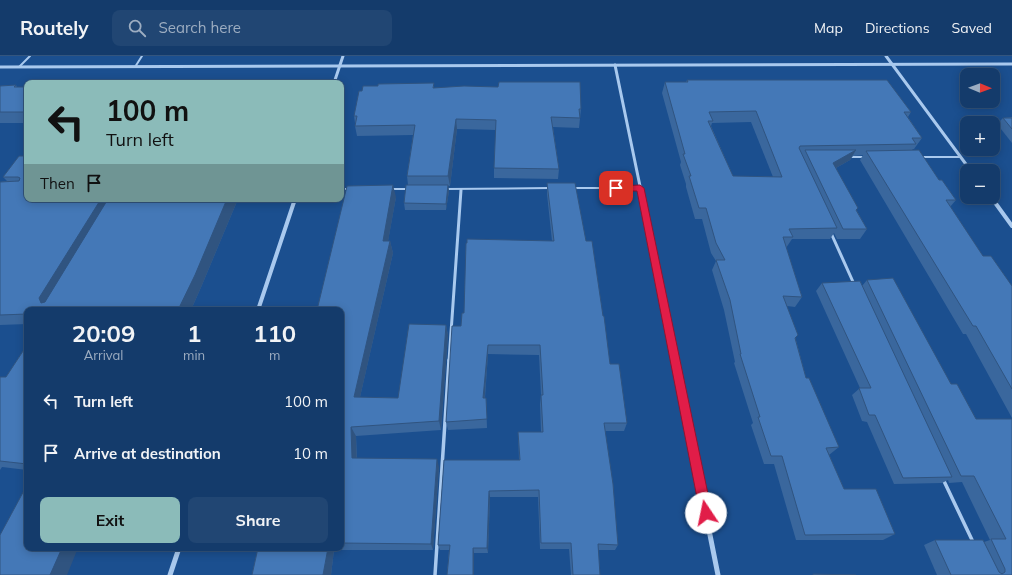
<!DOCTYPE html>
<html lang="en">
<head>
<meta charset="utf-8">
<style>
	:root { --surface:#143b6b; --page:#214673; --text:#f1f3f6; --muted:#9dadc1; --line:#33557e; --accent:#8bbbb9 }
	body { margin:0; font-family:Mulish,sans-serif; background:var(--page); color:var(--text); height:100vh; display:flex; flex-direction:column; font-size:15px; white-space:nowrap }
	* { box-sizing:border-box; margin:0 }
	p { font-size:13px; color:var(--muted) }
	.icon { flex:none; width:22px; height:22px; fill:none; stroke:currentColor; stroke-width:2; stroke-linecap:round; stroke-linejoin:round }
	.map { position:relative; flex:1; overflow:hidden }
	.side { position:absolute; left:24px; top:251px; width:320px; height:244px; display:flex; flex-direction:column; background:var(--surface); border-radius:8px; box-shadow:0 2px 10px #0003,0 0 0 1px var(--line) }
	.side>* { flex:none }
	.banner { position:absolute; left:24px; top:24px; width:320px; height:122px; border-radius:8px; box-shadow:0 2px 10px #0003,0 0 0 1px var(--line); background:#8bbbb9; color:#111; overflow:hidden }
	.needle { width:26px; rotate:91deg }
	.buttons { position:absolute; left:960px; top:12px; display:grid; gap:8px }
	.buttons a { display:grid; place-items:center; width:40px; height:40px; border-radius:8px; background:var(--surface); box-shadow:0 2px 10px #0003,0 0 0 1px var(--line); font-size:20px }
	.pin { position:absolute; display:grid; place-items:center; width:34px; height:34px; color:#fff; margin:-17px; border-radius:8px; box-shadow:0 2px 6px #0006 }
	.me { position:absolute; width:44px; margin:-22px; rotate:349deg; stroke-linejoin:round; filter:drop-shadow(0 0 3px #0008) }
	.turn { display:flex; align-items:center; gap:14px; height:84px; padding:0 16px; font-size:18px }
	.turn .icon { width:52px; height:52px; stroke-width:2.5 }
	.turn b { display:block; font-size:28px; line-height:34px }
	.then { display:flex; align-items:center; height:38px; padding:0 16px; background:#0003; gap:8px; font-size:15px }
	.eta { display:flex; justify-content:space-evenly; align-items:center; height:68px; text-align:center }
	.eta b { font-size:24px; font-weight:700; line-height:28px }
	.cta { display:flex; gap:8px; margin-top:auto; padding:8px 16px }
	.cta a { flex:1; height:46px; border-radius:8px; background:var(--accent); color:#111; font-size:16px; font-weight:700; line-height:46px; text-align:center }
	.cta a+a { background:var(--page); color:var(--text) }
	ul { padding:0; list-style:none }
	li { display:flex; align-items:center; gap:12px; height:52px; padding:0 16px }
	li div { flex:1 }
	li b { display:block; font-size:15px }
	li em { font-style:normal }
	header { display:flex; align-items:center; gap:24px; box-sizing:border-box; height:56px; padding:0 20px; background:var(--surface); border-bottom:1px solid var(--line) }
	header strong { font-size:19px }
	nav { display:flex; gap:22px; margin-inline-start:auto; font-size:14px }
	.search { width:280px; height:36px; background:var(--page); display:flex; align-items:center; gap:10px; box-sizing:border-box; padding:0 14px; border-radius:8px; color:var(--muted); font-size:15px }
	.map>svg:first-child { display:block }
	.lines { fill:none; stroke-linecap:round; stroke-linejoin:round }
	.service-far2 { stroke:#a9c9ee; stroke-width:2 }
	.service-far1 { stroke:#a9c9ee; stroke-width:3 }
	.service { stroke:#a9c9ee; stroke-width:3.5 }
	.minor-far2 { stroke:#a9c9ee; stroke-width:3 }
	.minor-far1 { stroke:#a9c9ee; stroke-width:4 }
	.minor { stroke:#a9c9ee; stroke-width:5 }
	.wall { fill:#3a679d; fill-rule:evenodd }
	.shaded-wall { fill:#305480 }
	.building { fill:#4478b7; stroke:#305480; fill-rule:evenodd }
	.route { fill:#e11d48; stroke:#92132f }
</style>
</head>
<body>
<header>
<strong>Routely</strong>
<div class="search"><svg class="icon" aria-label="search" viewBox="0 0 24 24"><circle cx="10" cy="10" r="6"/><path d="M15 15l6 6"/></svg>Search here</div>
<nav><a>Map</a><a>Directions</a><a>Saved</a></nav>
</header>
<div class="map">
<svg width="1012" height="519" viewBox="0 0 1012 519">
	<rect width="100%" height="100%" fill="#1b4f8f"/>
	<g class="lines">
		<!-- service-far2 -->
		<g class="service-far2">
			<polyline points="19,11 30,0"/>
			<polyline points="135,11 142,0"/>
			<polyline points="848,101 865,101"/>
			<polyline points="920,101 961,101"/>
			<polyline points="574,132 640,132"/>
			<polyline points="341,133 348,133"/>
			<polyline points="390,133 408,133"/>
			<polyline points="446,133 550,132"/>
			<polyline points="461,135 461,133"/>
		</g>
		<!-- service-far1 -->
		<g class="service-far1">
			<polyline points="831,177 854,228"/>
			<polyline points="449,305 461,134"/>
		</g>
		<!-- service -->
		<g class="service">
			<polyline points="943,423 973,486"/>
			<polyline points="435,519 449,304"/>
		</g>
		<!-- minor-far2 -->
		<g class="minor-far2">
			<polyline points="886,0 971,115"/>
			<polyline points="615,9 641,135"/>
			<polyline points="0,11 1012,8"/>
			<polyline points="334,27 343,0"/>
		</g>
		<!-- minor-far1 -->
		<g class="minor-far1">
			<polyline points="640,134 675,305"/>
			<polyline points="991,141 1012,170"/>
			<polyline points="258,254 295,143"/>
		</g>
		<!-- minor -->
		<g class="minor">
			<polyline points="675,304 718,519"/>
			<polyline points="170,519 179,492"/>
		</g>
	</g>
	<!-- wall -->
	<g class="wall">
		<path d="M 687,24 L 911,56 L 908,61 L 922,82 L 914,93 L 913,93 L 912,94 L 939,124 L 956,144 L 950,151 L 983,200 L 1012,230 L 1012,362 L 966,278 L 963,278 L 860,104 L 863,99 L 853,100 L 850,104 L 836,112 L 857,155 L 867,173 L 860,183 L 837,183 L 834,177 L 830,183 L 792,183 L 786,192 L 802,241 L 795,251 L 787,250 L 806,322 L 839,391 L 829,399 L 844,433 L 895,478 L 883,484 L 796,484 L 774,408 L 764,408 L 751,369 L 753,367 L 734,307 L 735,306 L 724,254 L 712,214 L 716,205 L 711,197 L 702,163 L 695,163 L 686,131 L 686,128 L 680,109 L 681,106 L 662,37 L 665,26 L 686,26 ZM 751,66 L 773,121 L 733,120 L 711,70 L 712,67 Z"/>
		<polygon points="434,27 434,32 581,53 579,72 553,71 559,113 558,123 494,122 494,112 496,74 457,73 450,130 448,130 449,135 446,154 405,154 404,147 408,129 407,120 413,79 357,80 355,70 355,67 354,60 378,30"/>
		<polygon points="16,29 17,31 27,31 27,67 0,67 0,30"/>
		<polygon points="1012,61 1012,87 997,68 1003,62"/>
		<polygon points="27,100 27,143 238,143 202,229 191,254 27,254 27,268 0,269 0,126 7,125 3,121"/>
		<polygon points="547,127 586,185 610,308 627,367 624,375 605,375 618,489 615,494 598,494 600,519 571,519 569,493 540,493 538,441 490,441 488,497 474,497 474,519 447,519 449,494 440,494 438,489 444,404 519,404 518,376 541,376 540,348 541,339 539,299 488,298 485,342 486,342 487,372 448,374 446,366 461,270 464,257 552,185 547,138"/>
		<polygon points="396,141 388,185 390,185 393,197 360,341 398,342 446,269 448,279 441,374 356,380 357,402 439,411 433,494 334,494 331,519 252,519 258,492 341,492 341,254"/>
		<polygon points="867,224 951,328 976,363 1012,363 1012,519 937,519 924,489 935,484 984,486 990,484 962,426 949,427 948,424 942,427 894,428 867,366 862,365 852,339 860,332 816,235 822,227 862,230"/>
		<polygon points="27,289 27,414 2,411 0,414 0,321 6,321"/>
	</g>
	<!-- shaded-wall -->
	<g class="shaded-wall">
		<polygon points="456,63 457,73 450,130 448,120"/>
		<polygon points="856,94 850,104 827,117 833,107"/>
		<polygon points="393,129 396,141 386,197 383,185"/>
		<polygon points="448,129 449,135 446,154 446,148"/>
		<polygon points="101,143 116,143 50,252 41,247 39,242"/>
		<polygon points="227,143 238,143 202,229 191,254 178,254"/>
		<polygon points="390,185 393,197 358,350 354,341"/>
		<polygon points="446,269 448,279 441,374 439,365"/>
		<polygon points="488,289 488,298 484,350 483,342"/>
		<polygon points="351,371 356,380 357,410 352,402"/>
		<polygon points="437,403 439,411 433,494 431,488"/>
		<polygon points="489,435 490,441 488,497 487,492"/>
		<polygon points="62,492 78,492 67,519 50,519"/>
		<polygon points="328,492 333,492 334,494 331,519 323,519"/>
		<polygon points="473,492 474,497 474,519 473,519"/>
	</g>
	<!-- building -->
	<g class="building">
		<polygon points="221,24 230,24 233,26 274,26 273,27 179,27 213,27"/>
		<path d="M 687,24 L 887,24 L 911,56 L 904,56 L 922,82 L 912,82 L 916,88 L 800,90 L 799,92 L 837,172 L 789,173 L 793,181 L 783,181 L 802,241 L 783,240 L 798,279 L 795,282 L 806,322 L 809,322 L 839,391 L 826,392 L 844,433 L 876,433 L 895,478 L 805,479 L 782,400 L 771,400 L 758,361 L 760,361 L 740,298 L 741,298 L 730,244 L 716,204 L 725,204 L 716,187 L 706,152 L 699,152 L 689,120 L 691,120 L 683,98 L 685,98 L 665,26 L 688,26 ZM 756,55 L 782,121 L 733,120 L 708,65 L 713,65 L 709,56 Z"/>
		<polygon points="499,26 580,26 581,53 579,53 580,62 551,61 559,113 494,112 496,64 456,63 448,120 407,120 415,69 355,70 357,60 354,60 359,35 362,35 363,30 378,30 378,28 434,27 433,32 464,30 498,31"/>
		<polygon points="16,29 14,31 27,31 27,56 0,56 0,30"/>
		<polygon points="1003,62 1012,62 1012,73"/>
		<polygon points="805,94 856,94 833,107 858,152 856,154 867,173 843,173"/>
		<polygon points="919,94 939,124 942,124 956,144 946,144 983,200 991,200 1012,230 1012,333 976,270 973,270 866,95"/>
		<polygon points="19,100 27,100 27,143 101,143 39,242 41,247 45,246 108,143 227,143 195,219 178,254 27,254 27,258 0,259 0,126 19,125 20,122 18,121 3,121"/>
		<polygon points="547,127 575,127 586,185 592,185 603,260 604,260 610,308 619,308 627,367 604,367 613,428 618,489 598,488 600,519 573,519 571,487 541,487 539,434 489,435 487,492 473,492 473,519 447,519 450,489 438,489 444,404 520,404 518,376 543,376 541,339 543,339 540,289 488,289 483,342 486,342 487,363 446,366 452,270 461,270 462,257 464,257 466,187 467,187 467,183 554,185"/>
		<polygon points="393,129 383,185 390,185 354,341 398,342 409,268 446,269 439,365 351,371 352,402 437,403 431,488 341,487 341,254 317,254 347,130"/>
		<polygon points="406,129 448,129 446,148 404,147"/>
		<polygon points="893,222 951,328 957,328 976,363 1012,363 1012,519 951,519 935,484 983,484 999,516 1002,518 1005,516 1005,513 991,483 1006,483 974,420 961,420 867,224"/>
		<polygon points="860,225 952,421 903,422 875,359 869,359 859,332 871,332 822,227"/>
		<polygon points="27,289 27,408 0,405 0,321 6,321"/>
		<polygon points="27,429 27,492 62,492 50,519 0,519 0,479"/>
		<polygon points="258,492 328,492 323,519 252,519"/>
		<polygon points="813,518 856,519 813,519"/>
	</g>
	<!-- route -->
	<polygon class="route" points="640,129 644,132 712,457 710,461 706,463 702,461 700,457 637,135 616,135 612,132 616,130"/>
</svg>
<div class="buttons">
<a><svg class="needle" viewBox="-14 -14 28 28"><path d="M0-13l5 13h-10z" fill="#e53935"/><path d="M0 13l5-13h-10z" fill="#9dadc1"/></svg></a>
<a>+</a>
<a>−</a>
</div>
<div class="pin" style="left:616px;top:132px;background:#d93025"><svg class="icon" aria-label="arrive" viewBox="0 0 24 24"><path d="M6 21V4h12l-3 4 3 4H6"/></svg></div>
<svg class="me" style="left:706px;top:457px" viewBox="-20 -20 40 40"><circle r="19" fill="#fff"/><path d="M0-13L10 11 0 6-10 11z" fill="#e11d48"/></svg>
<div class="banner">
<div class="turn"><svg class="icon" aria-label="left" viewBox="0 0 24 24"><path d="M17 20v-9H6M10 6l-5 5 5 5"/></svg><div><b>100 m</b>Turn left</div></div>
<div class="then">Then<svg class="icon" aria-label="arrive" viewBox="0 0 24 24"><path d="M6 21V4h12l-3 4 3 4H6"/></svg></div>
</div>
<section class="side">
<div class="eta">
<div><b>20:09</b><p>Arrival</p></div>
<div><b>1</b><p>min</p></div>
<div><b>110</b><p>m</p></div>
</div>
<ul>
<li><svg class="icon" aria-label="left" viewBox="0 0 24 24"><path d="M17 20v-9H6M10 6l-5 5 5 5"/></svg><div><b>Turn left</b></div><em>100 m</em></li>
<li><svg class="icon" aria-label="arrive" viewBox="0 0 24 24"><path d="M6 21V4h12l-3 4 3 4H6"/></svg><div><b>Arrive at destination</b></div><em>10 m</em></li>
</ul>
<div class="cta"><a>Exit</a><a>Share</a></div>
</section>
</div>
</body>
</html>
